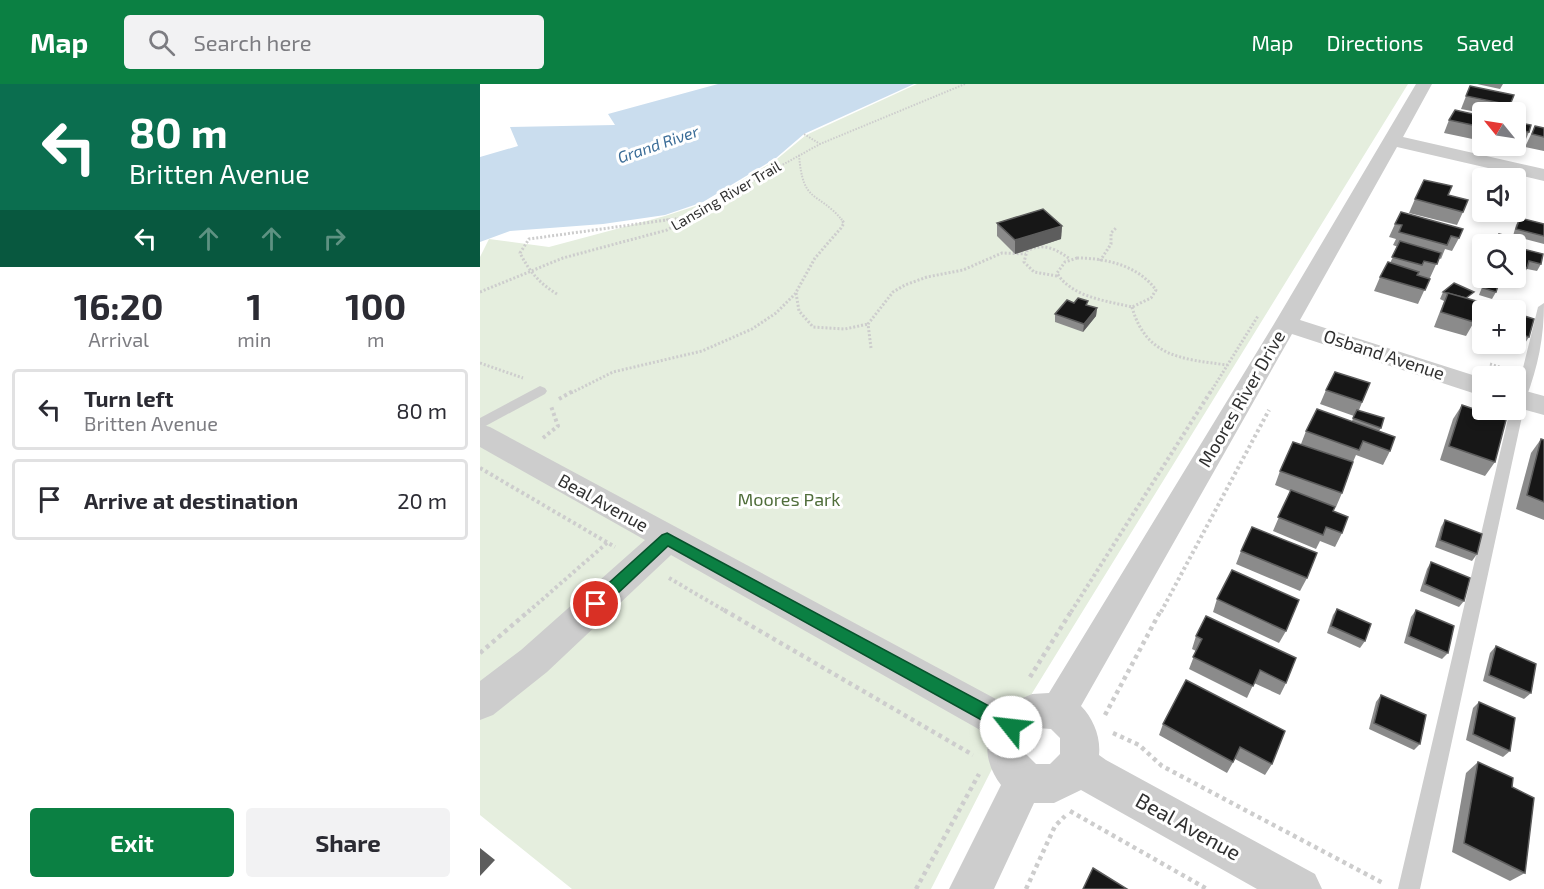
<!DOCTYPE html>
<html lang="en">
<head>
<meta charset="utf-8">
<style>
	:root { --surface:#fff; --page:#f2f2f3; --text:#2b2b33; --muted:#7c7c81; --line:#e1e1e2; --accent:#0b8043 }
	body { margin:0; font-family:"Exo 2",sans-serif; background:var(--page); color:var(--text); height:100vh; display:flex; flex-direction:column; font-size:22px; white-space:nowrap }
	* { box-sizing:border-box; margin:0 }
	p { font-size:20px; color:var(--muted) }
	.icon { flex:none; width:33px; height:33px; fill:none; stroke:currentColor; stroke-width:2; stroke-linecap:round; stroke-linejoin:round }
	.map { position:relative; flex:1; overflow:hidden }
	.details { display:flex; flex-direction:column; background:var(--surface); width:480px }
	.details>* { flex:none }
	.guide { background:#0b6e4f; color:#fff; overflow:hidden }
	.needle { width:39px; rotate:300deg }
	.buttons { position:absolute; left:992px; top:18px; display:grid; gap:12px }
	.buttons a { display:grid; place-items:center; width:54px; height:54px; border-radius:6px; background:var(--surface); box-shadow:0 3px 9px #0003; font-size:30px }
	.pin { position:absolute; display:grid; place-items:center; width:51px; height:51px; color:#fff; margin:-26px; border:3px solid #fff; border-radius:50%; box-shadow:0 2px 6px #0007 }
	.me { position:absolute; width:66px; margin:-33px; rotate:299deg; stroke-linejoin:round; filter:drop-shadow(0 0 4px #0008) }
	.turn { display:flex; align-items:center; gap:21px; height:126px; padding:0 30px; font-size:27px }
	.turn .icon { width:78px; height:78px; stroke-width:2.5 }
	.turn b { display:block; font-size:42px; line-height:51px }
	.lanes { display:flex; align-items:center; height:57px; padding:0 30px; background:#0003; justify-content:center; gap:30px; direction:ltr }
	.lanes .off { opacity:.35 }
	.eta { display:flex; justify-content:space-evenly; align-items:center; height:102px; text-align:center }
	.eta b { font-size:36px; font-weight:700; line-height:42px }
	.cta { display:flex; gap:12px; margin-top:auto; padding:12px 30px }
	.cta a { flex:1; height:69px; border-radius:6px; background:var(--accent); color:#fff; font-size:24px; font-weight:700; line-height:69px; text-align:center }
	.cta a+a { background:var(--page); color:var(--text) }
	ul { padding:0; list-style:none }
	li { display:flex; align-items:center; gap:18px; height:81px; margin:0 12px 9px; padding:0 18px; border:3px solid var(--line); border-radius:6px }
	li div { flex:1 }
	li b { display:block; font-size:22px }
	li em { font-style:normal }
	header { display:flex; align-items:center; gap:36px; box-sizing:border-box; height:84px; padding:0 30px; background:var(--accent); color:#fff }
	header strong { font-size:28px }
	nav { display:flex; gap:33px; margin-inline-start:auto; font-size:21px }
	.search { width:420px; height:54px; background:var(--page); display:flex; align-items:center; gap:15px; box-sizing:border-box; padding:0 21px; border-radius:6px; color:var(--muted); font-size:22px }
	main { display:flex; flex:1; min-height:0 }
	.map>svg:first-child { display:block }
	.green { fill:#e5eede }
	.water { fill:#caddee }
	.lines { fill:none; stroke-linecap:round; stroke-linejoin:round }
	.path-far3 { stroke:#cdcdcd; stroke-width:2; stroke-dasharray:1.5 1.5; stroke-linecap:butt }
	.path-far2 { stroke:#cdcdcd; stroke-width:3; stroke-dasharray:2 2; stroke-linecap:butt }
	.path-far1 { stroke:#cdcdcd; stroke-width:4; stroke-dasharray:3 3; stroke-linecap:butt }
	.path { stroke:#cdcdcd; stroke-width:4.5; stroke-dasharray:4 4; stroke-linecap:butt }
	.service { fill:#cdcdcd; fill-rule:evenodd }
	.minor { fill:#cdcdcd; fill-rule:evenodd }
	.wall { fill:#8b8b8b }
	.shaded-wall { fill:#5d5d5d }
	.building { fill:#171717; stroke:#5d5d5d; stroke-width:1.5 }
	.route { fill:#0b8043; stroke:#07532c; stroke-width:1.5 }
	.labels { text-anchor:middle; stroke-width:6; stroke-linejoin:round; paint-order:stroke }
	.far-street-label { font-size:15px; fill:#303030; stroke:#fff }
	.far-water-label { font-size:16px; font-style:italic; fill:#3a6c97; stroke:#fff }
	.street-label { font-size:18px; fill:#303030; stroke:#fff }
	.park-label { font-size:18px; fill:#506e3b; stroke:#fff }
	.near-street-label { font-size:21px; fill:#303030; stroke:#fff }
</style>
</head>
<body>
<header>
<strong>Map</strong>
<div class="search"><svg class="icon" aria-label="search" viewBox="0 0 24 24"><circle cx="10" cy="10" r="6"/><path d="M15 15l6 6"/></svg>Search here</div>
<nav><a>Map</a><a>Directions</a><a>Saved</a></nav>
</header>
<main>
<section class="details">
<div class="guide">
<div class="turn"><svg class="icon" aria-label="left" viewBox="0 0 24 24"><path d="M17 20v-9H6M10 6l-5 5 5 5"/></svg><div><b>80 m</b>Britten Avenue</div></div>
<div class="lanes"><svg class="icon" aria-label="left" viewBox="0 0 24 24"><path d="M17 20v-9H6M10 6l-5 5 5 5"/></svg><svg class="icon off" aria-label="ahead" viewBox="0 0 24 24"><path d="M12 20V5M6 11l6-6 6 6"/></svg><svg class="icon off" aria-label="ahead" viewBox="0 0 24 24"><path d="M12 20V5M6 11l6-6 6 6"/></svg><svg class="icon off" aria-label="right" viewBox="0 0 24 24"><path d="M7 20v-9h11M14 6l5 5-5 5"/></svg></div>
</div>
<div class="eta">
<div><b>16:20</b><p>Arrival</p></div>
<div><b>1</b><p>min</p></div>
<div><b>100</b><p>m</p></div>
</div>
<ul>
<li><svg class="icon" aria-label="left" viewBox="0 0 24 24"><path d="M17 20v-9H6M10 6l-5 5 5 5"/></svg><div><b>Turn left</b><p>Britten Avenue</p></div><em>80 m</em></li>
<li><svg class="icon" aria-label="arrive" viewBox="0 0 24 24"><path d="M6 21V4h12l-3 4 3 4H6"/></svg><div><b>Arrive at destination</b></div><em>20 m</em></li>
</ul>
<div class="cta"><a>Exit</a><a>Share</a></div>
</section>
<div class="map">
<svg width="1064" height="805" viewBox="0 0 1064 805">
	<rect width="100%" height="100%" fill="#fff"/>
	<!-- green -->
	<polygon class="green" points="437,0 928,0 543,624 451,805 92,805 0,731 0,173 9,155 69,163 185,132 225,119 297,75 326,51"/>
	<!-- water -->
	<polygon class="water" points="238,0 434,0 324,50 296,74 223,118 185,131 123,140 30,147 0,158 0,73 38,62 30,43 135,41 128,30"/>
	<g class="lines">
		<!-- path-far3 -->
		<g class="path-far3">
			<polyline points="324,50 340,60"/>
			<path d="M 319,71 C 323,121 337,106 362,136"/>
			<polyline points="183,136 207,133"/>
			<polyline points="203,136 340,60 485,0"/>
		</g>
		<!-- path-far2 -->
		<g class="path-far2">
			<path d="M 597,174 C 626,174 659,182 676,206 L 671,214 L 652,223 C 627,217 591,213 577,189 L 585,178 Z"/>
			<polyline points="620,177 631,160 631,149 637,143"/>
			<path d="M 577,192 L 554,188 L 544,178 L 547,167 C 563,158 576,165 590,175"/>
			<polyline points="0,208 83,174 187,146 206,135"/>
			<polyline points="316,209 319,227 333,243 365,245 388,240"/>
			<path d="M 77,210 C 60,200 49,187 40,169 L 49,155 L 194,135"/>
			<path d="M 652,223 C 666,273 702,275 747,281"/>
			<polyline points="391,264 388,240 413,208 425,201 447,193 483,186 522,169 546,170"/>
			<polyline points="0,279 43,294"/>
			<polyline points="1010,280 1029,286"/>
			<polyline points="91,309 133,288 222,267 272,245 296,229 315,210 335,174 361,144 364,139 361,135"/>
			<polyline points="730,309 778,232"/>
		</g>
		<!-- path-far1 -->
		<g class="path-far1">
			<polyline points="79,315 93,307"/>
			<polyline points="63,354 78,342 71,322"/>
			<polyline points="0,384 135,463"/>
			<polyline points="189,494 247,528"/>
			<polyline points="48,528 128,458"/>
			<polyline points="591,528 731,307"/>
			<polyline points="681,528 789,326"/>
		</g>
		<!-- path -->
		<g class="path">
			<polyline points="244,526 493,671"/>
			<polyline points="0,569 50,526"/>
			<polyline points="550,593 592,526"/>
			<polyline points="625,631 681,526"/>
			<polyline points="633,649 659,661 682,682 903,799"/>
			<polyline points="590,727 727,805"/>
			<polyline points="436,805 499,690"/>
			<polyline points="546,805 575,742 585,732"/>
		</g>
		<!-- service -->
		<g class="service">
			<path d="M 1064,219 C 1064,253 1058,283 1046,314 L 940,805 L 918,805 L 1030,326 L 1035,326 L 1035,307 L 1041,292 L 1058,223 Z"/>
			<polygon points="60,302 65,304 67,307 65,310 0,345 0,334"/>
		</g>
		<!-- minor -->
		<g class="minor">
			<path d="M 936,0 L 952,0 L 923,53 L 1064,85 L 1064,97 L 917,63 L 820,236 L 1002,294 L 1002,312 L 812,250 L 601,622 C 613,634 621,653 619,671 L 626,676 L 835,790 L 842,805 L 777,805 L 601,706 L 574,719 L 554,719 L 514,805 L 469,805 L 521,701 C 510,687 504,668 509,651 L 191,471 L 67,588 L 13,631 L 0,636 L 0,597 L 41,566 L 165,456 L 0,363 L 0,340 L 10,343 L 527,621 L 552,610 L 569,609 L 794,240 ZM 557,644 L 571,645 L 580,654 L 580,670 L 570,680 L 556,680 L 546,670 L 546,654 Z"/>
			<polygon points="1035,304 1064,312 1064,331 1035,323"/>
		</g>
	</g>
	<!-- wall -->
	<g class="wall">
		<polygon points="997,0 1023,0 1020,5"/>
		<polygon points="990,2 1030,21 1027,28 1002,29 981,25"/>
		<polygon points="1002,32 1002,57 964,49 969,36"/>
		<polygon points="1035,38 1049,48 1046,55 1035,53"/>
		<polygon points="1055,42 1064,44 1064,67 1045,63"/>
		<polygon points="968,111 983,128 977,141 929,129 935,115"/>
		<polygon points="1040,134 1064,140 1064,160 1033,152 1036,141"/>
		<polygon points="517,139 582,142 581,155 535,170 517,152"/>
		<polygon points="915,140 979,154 972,167 965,165 961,175 959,174 938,220 894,207 900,193 910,179 918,163 913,161 916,155 909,153"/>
		<polygon points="1019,150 1042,162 1041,164 1061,180 1057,187 1047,185 1043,191 1035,189 1035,172 1036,169 1035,168 1035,160 1014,160"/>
		<polygon points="1004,198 1016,208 1012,215 999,211"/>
		<polygon points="963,208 990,215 994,238 986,252 954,243 964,217 960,215"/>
		<polygon points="594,219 617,224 616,232 603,248 575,238 575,230"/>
		<polygon points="1035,229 1049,253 1040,267 1015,260 1035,260"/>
		<polygon points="890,299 879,326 901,344 899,347 910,367 903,381 876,371 873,378 862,409 856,423 822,411 853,427 862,449 855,463 840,457 836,465 793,447 810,407 795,401 800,387 821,360 826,347 872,337 874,332 840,320 846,306"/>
		<polygon points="982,321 1015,378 1005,392 960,376 973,335"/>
		<polygon points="1061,355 1064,356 1064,436 1036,425 1051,369"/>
		<polygon points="965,436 997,470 992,477 955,463 961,443"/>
		<polygon points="761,467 827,494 820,507 756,480"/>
		<polygon points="951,478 984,517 979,523 940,507 947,485"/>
		<polygon points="737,515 806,547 799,559 733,528"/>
		<polygon points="857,525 885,557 880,564 847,549 853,531"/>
		<polygon points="936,526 968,569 962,575 924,559 931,533"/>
		<polygon points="716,552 806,599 800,611 774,599 767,614 709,585 716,567 712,565"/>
		<polygon points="1016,562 1051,609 1044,615 1003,597 1010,569"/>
		<polygon points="706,596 792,680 785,691 755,675 747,689 679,651 683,640"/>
		<polygon points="901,611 940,660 934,666 889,645 896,618"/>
		<polygon points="999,618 1030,667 1023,673 986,656 993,624"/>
		<polygon points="998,678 1032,703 1045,789 1030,797 972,768 986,689"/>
	</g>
	<!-- shaded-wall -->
	<g class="shaded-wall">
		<polygon points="582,142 581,155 535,170 535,156"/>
		<polygon points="617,224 616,232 603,248 604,240"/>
		<polygon points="0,764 15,776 0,792"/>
	</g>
	<!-- building -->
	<g class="building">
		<polygon points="990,2 1034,11 1030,21 986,12"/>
		<polygon points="975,26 1002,32 1002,43 969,36"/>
		<polygon points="1035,38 1051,41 1049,48 1035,45"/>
		<polygon points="1055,42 1064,44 1064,53 1052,50"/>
		<polygon points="944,96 972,102 968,111 988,116 983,128 935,115"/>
		<polygon points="563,125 582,142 535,156 517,139"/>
		<polygon points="921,128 983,145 979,154 971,152 967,161 919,148 922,141 915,140"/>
		<polygon points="1040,134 1064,140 1064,152 1036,145"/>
		<polygon points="1019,150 1044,156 1042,162 1018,156"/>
		<polygon points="920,157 961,169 957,180 944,177 942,181 912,173"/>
		<polygon points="1039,164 1063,170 1061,180 1049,177 1047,184 1035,181 1035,174 1036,175"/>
		<polygon points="908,178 939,188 937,191 950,195 945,206 900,193"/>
		<polygon points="1004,198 1018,202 1016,208 1003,204"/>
		<polygon points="974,199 994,208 986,214 963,208"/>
		<polygon points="968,209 1000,218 994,238 961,228"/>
		<polygon points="598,214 608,217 606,221 617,224 604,240 575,230 587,216 594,219"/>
		<polygon points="1035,229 1054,235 1049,253 1035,249"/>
		<polygon points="855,288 890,299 882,318 846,306"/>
		<polygon points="982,321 1026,336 1015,378 969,362"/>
		<polygon points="837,325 915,353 910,367 883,357 879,366 826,347"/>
		<polygon points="877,326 904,334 901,344 873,334"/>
		<polygon points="1061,355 1064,356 1064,418 1047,411"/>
		<polygon points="813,358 873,378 862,409 800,387"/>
		<polygon points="811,406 855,423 853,427 868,433 862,449 846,443 843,451 798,433"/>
		<polygon points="965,436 1002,450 997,470 960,456"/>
		<polygon points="772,443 837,469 827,494 761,467"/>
		<polygon points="951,478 990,494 984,517 945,500"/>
		<polygon points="752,486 819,516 806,547 737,515"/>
		<polygon points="857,525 891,540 885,557 851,542"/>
		<polygon points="936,526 974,542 968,569 929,552"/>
		<polygon points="726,532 816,574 806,599 780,586 773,602 713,573 722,555 716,552"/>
		<polygon points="1016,562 1056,580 1051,609 1009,591"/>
		<polygon points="706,596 805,647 792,680 760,663 753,678 683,640"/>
		<polygon points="901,611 946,631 940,660 894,639"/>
		<polygon points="999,618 1035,634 1030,667 993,650"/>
		<polygon points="998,678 1033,694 1032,703 1054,714 1045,789 984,759"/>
		<polygon points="613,784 647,805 603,805"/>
	</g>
	<!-- route -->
	<polygon class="route" points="187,449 537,637 540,643 537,649 531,651 525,649 188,462 121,525 116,527 110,525 108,520 110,516 182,451"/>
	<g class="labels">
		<!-- far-street labels -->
		<g class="far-street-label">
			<text transform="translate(246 112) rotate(-30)" y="5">Lansing River Trail</text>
		</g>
		<!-- far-water labels -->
		<g class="far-water-label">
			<text transform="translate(178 60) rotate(-19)" y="6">Grand River</text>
		</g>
		<!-- street labels -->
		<g class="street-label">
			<text transform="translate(904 271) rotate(18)" y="6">Osband Avenue</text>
			<text transform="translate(762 315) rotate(-60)" y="6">Moores River Drive</text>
			<text transform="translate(123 419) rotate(29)" y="6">Beal Avenue</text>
		</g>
		<!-- park labels -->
		<g class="park-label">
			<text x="309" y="422">Moores Park</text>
		</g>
		<!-- near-street labels -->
		<g class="near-street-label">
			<text transform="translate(708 743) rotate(29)" y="7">Beal Avenue</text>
		</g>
	</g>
</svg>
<div class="buttons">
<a><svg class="needle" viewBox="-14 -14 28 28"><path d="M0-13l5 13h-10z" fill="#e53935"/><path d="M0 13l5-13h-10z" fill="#7c7c81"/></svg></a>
<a><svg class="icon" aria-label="sound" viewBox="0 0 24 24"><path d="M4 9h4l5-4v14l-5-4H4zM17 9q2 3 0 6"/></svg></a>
<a><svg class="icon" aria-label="search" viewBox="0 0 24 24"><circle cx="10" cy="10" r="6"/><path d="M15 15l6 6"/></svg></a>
<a>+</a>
<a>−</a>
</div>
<div class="pin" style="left:116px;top:520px;background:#d93025"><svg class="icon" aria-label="arrive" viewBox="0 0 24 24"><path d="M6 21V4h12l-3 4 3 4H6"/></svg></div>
<svg class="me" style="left:531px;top:643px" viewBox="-20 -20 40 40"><circle r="19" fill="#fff"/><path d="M0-13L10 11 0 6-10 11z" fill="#0b8043"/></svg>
</div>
</main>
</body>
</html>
